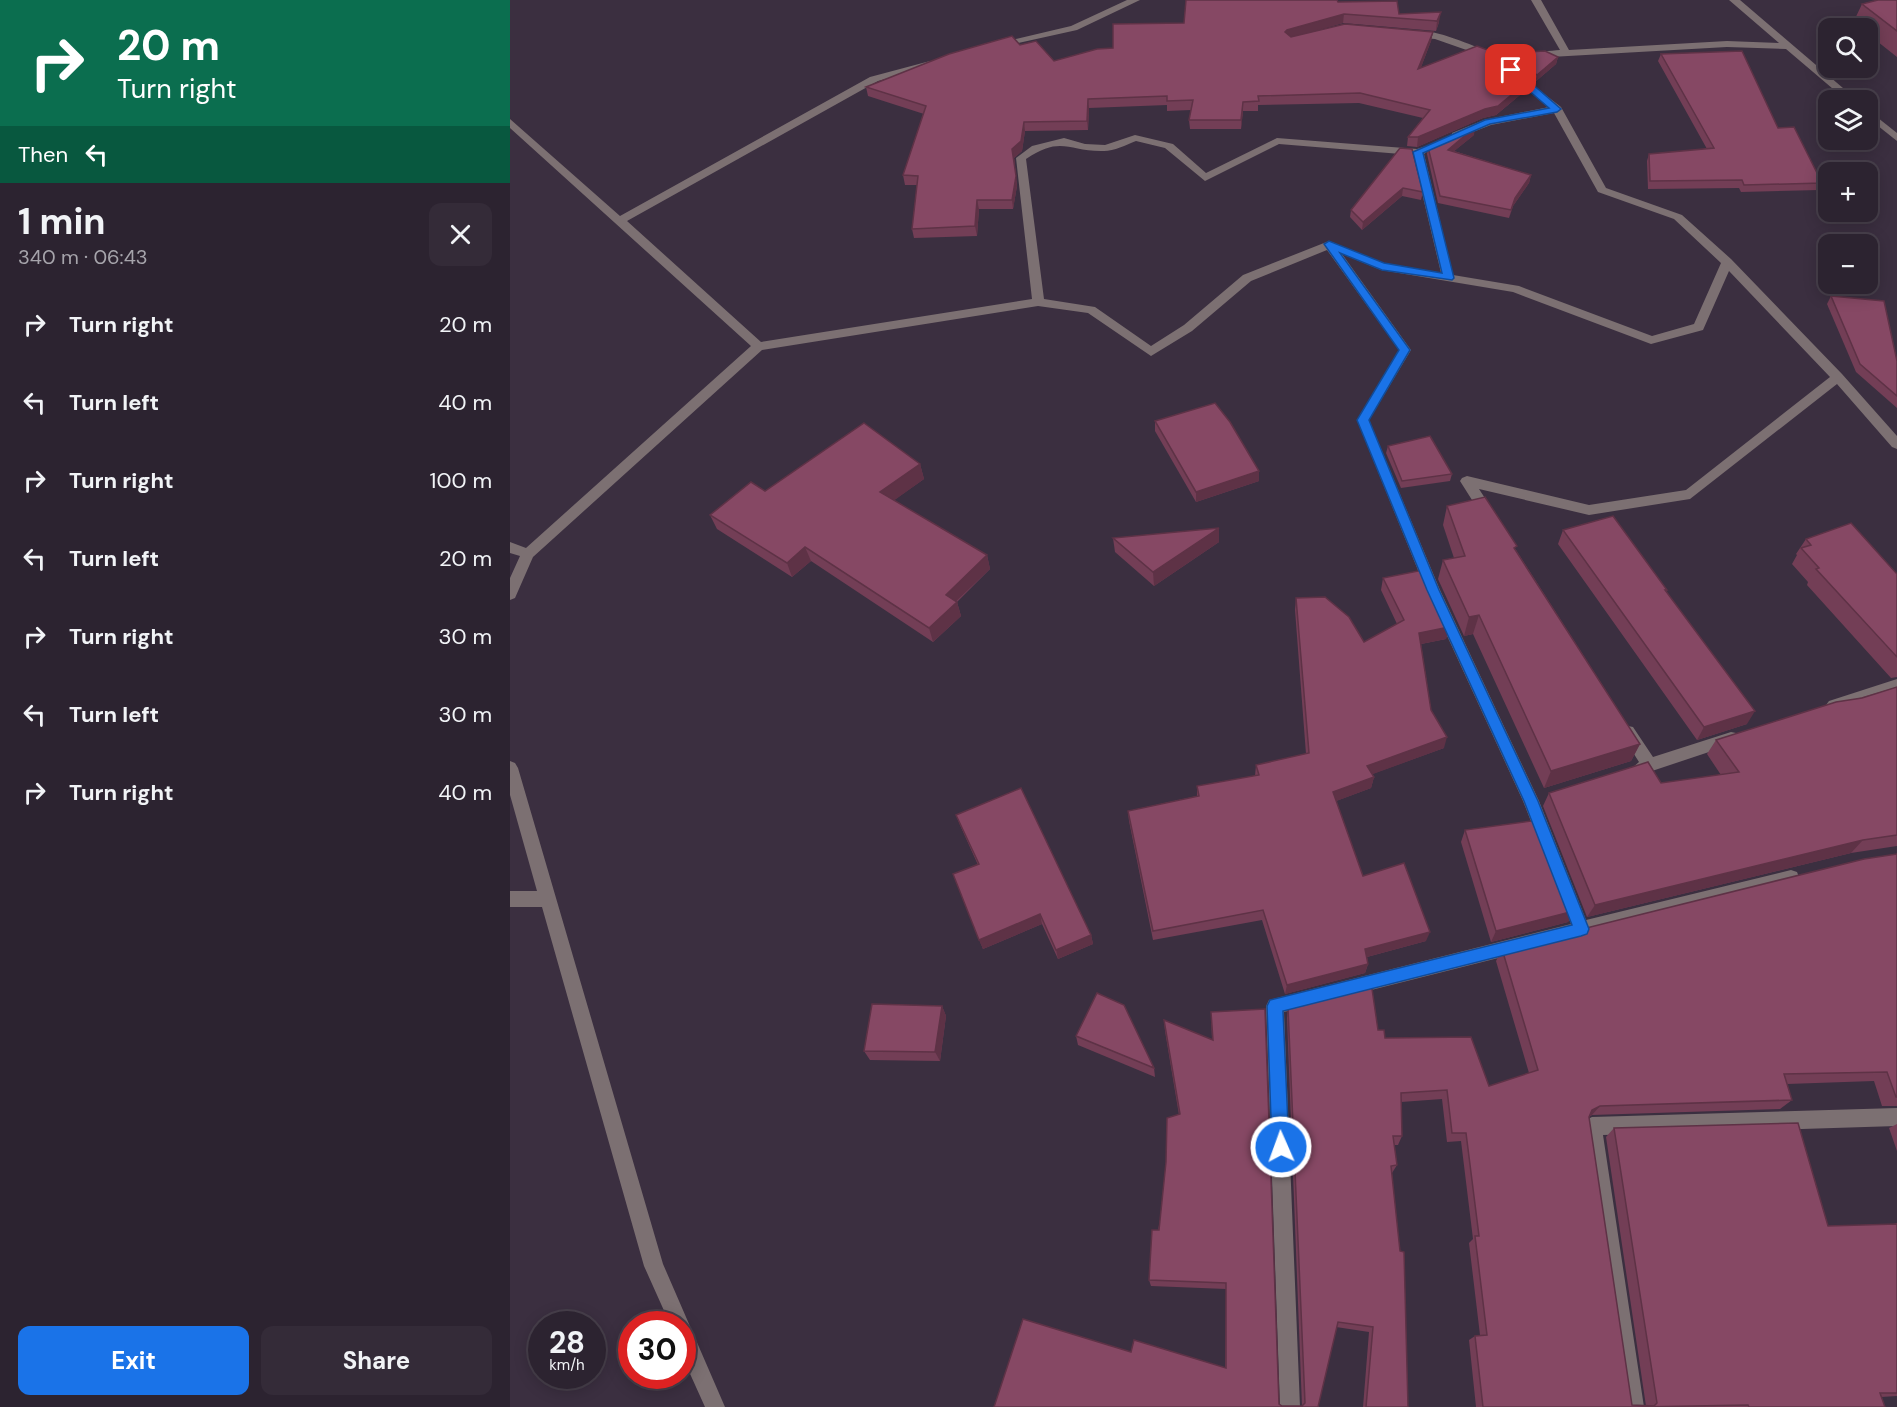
<!DOCTYPE html>
<html lang="en">
<head>
<meta charset="utf-8">
<style>
	:root { --surface:#2c2330; --page:#342b38; --text:#f1f3f6; --muted:#a6a4ab; --line:#48404c; --accent:#1a73e8 }
	body { margin:0; font-family:"DM Sans",sans-serif; background:var(--page); color:var(--text); height:100vh; display:flex; flex-direction:column; font-size:22px; white-space:nowrap }
	* { box-sizing:border-box; margin:0 }
	p { font-size:20px; color:var(--muted) }
	.icon { flex:none; width:33px; height:33px; fill:none; stroke:currentColor; stroke-width:2; stroke-linecap:round; stroke-linejoin:round }
	.map { position:relative; flex:1; overflow:hidden }
	.details { display:flex; flex-direction:column; background:var(--surface); width:510px }
	.details>* { flex:none }
	.hud { background:#0b6e4f; color:#fff; overflow:hidden }
	.fabs { position:absolute; left:1308px; top:18px; display:grid; gap:12px }
	.fabs a { display:grid; place-items:center; width:60px; height:60px; border-radius:12px; background:var(--surface); box-shadow:0 3px 15px #0003,0 0 0 2px var(--line); font-size:30px }
	.speed { position:absolute; left:18px; top:1311px; display:flex; gap:12px; font-size:30px; font-weight:700; text-align:center }
	.speed>* { display:grid; place-content:center; width:78px; height:78px; border-radius:50%; background:var(--surface); box-shadow:0 3px 15px #0003,0 0 0 2px var(--line); line-height:1 }
	.speed small { font-size:15px; font-weight:400 }
	.speed .limit { border:9px solid #d22; background:#fff; color:#111 }
	.pin { position:absolute; display:grid; place-items:center; width:51px; height:51px; color:#fff; margin:-26px; border-radius:12px; box-shadow:0 3px 9px #0006 }
	.me { position:absolute; width:66px; margin:-33px; rotate:358deg; stroke-linejoin:round; filter:drop-shadow(0 0 4px #0008) }
	.turn { display:flex; align-items:center; gap:21px; height:126px; padding:0 18px; font-size:27px }
	.turn .icon { width:78px; height:78px; stroke-width:2.5 }
	.turn b { display:block; font-size:42px; line-height:51px }
	.then { display:flex; align-items:center; height:57px; padding:0 18px; background:#0003; gap:12px; font-size:22px }
	.round { display:grid; place-items:center; flex:none; width:63px; height:63px; border-radius:12px; background:var(--page) }
	.headline { display:flex; align-items:center; justify-content:space-between; height:102px; padding:0 18px }
	h1 { font-size:36px; font-weight:700; line-height:45px }
	.cta { display:flex; gap:12px; margin-top:auto; padding:12px 18px }
	.cta a { flex:1; height:69px; border-radius:12px; background:var(--accent); color:#fff; font-size:24px; font-weight:700; line-height:69px; text-align:center }
	.cta a+a { background:var(--page); color:var(--text) }
	ul { padding:0; list-style:none }
	li { display:flex; align-items:center; gap:18px; height:78px; padding:0 18px }
	li div { flex:1 }
	li b { display:block; font-size:22px }
	li em { font-style:normal }
	main { display:flex; flex:1; min-height:0 }
	.map>svg:first-child { display:block }
	.lines { fill:none; stroke-linecap:round; stroke-linejoin:round }
	.minor { fill:#7c7072; fill-rule:evenodd }
	.wall { fill:#733e56 }
	.shaded-wall { fill:#5e3246 }
	.building { fill:#864864; stroke:#5e3246; stroke-width:1.5 }
	.route { fill:#1a73e8; stroke:#114b97; stroke-width:1.5 }
</style>
</head>
<body>
<main>
<section class="details">
<div class="hud">
<div class="turn"><svg class="icon" aria-label="right" viewBox="0 0 24 24"><path d="M7 20v-9h11M14 6l5 5-5 5"/></svg><div><b>20 m</b>Turn right</div></div>
<div class="then">Then<svg class="icon" aria-label="left" viewBox="0 0 24 24"><path d="M17 20v-9H6M10 6l-5 5 5 5"/></svg></div>
</div>
<div class="headline"><div><h1>1 min</h1><p>340 m · 06:43</p></div><a class="round"><svg class="icon" aria-label="close" viewBox="0 0 24 24"><path d="M6 6l12 12M18 6L6 18"/></svg></a></div>
<ul>
<li><svg class="icon" aria-label="right" viewBox="0 0 24 24"><path d="M7 20v-9h11M14 6l5 5-5 5"/></svg><div><b>Turn right</b></div><em>20 m</em></li>
<li><svg class="icon" aria-label="left" viewBox="0 0 24 24"><path d="M17 20v-9H6M10 6l-5 5 5 5"/></svg><div><b>Turn left</b></div><em>40 m</em></li>
<li><svg class="icon" aria-label="right" viewBox="0 0 24 24"><path d="M7 20v-9h11M14 6l5 5-5 5"/></svg><div><b>Turn right</b></div><em>100 m</em></li>
<li><svg class="icon" aria-label="left" viewBox="0 0 24 24"><path d="M17 20v-9H6M10 6l-5 5 5 5"/></svg><div><b>Turn left</b></div><em>20 m</em></li>
<li><svg class="icon" aria-label="right" viewBox="0 0 24 24"><path d="M7 20v-9h11M14 6l5 5-5 5"/></svg><div><b>Turn right</b></div><em>30 m</em></li>
<li><svg class="icon" aria-label="left" viewBox="0 0 24 24"><path d="M17 20v-9H6M10 6l-5 5 5 5"/></svg><div><b>Turn left</b></div><em>30 m</em></li>
<li><svg class="icon" aria-label="right" viewBox="0 0 24 24"><path d="M7 20v-9h11M14 6l5 5-5 5"/></svg><div><b>Turn right</b></div><em>40 m</em></li>
</ul>
<div class="cta"><a>Exit</a><a>Share</a></div>
</section>
<div class="map">
<svg width="1387" height="1407" viewBox="0 0 1387 1407">
	<rect width="100%" height="100%" fill="#3b2f40"/>
	<g class="lines">
		<!-- minor -->
		<g class="minor">
			<polygon points="617,0 630,0 567,30 486,48 481,45 561,26"/>
			<path d="M 1021,0 L 1031,0 L 1059,50 L 1217,41 L 1269,43 L 1219,0 L 1230,0 L 1347,100 L 1336,100 L 1276,49 L 1217,47 L 985,60 L 925,39 L 903,37 L 898,34 C 915,22 964,48 984,53 C 1000,57 1032,51 1050,50 Z"/>
			<path d="M 420,61 L 423,62 L 423,66 L 368,81 L 117,221 L 251,342 L 522,299 L 506,158 L 522,146 L 554,138 L 575,144 L 595,145 L 625,135 L 663,144 L 696,173 L 767,138 L 907,149 L 916,146 L 921,149 L 914,154 L 943,275 L 1009,286 L 1142,336 L 1184,324 L 1211,263 L 1164,219 L 1088,192 L 1044,113 L 981,125 L 950,137 L 942,137 L 942,133 L 974,120 L 1039,107 L 997,73 L 997,69 L 1001,68 L 1051,107 L 1096,188 L 1172,215 L 1221,259 L 1332,374 L 1387,436 L 1387,449 L 1382,447 L 1327,384 L 1180,499 L 1079,515 L 969,489 L 986,515 L 984,519 L 974,519 L 950,481 L 952,478 L 957,476 L 1079,505 L 1176,490 L 1320,377 L 1219,271 L 1193,330 L 1141,344 L 1003,292 L 871,270 L 832,254 L 901,350 L 859,420 L 930,590 L 1029,801 L 1076,920 L 1281,870 L 1287,872 L 1289,877 L 1287,882 L 1281,884 L 774,1012 L 790,1407 L 770,1407 L 756,1006 L 759,1000 L 1061,924 L 1013,801 L 916,590 L 847,420 L 889,350 L 817,250 L 741,281 L 682,331 L 641,356 L 578,313 L 528,306 L 252,350 L 23,557 L 5,598 L 0,600 L 0,578 L 10,556 L 0,553 L 0,542 L 16,548 L 241,346 L 0,128 L 0,119 L 110,216 L 360,77 ZM 626,141 L 655,148 L 695,181 L 769,144 L 903,155 L 931,273 L 873,263 L 819,241 L 733,275 L 674,325 L 641,346 L 585,307 L 534,299 L 516,159 C 552,135 558,152 594,151 C 604,151 616,145 626,141 Z"/>
			<polygon points="1358,110 1387,133 1387,141 1358,118"/>
			<polygon points="1387,679 1387,691 1324,711 1319,709 1316,705 1319,701"/>
			<polygon points="1118,726 1123,727 1143,757 1221,732 1226,733 1229,738 1226,743 1130,775 1125,773 1122,768 1129,762 1110,732 1113,727"/>
			<polygon points="0,761 5,763 8,768 153,1264 215,1407 195,1407 172,1356 172,1324 160,1324 134,1266 32,907 0,907 0,891 27,891 0,795"/>
			<polygon points="1387,1108 1387,1126 1093,1135 1134,1407 1114,1407 1073,1126 1076,1120 1082,1117"/>
		</g>
	</g>
	<!-- wall -->
	<g class="wall">
		<polygon points="1387,0 1387,57 1358,34 1358,28 1351,28 1343,23 1352,4"/>
		<polygon points="828,2 929,22 926,31 833,23 800,32 923,32 921,41 911,67 1016,90 986,115 973,118 907,147 897,146 898,137 913,118 849,103 748,105 748,111 733,111 731,129 680,129 679,120 681,110 657,111 657,105 579,108 578,130 515,131 512,151 504,158 507,186 503,209 469,209 467,236 404,238 402,229 407,185 395,185 393,175 414,114 358,96 356,87 510,45 544,61 603,48 674,23"/>
		<polygon points="1001,53 1048,57 1046,64 1025,82 1000,61"/>
		<polygon points="1151,54 1268,128 1312,183 1309,190 1231,192 1229,188 1138,189 1137,161 1139,154 1197,149 1148,61"/>
		<polygon points="964,135 944,151 1021,175 1019,183 1003,206 999,218 928,203 917,154 918,147"/>
		<polygon points="890,148 913,192 911,200 892,196 852,230 840,217 841,210"/>
		<polygon points="1321,296 1387,361 1387,408 1346,372 1317,304"/>
		<polygon points="645,421 749,481 686,502 645,431"/>
		<polygon points="878,446 942,474 940,481 891,488 876,453"/>
		<polygon points="410,464 414,479 384,500 477,555 480,569 447,602 451,616 423,642 301,561 282,577 207,529 200,515 255,491"/>
		<polygon points="937,506 1006,550 1130,744 1121,761 1034,788 963,634 954,636 928,579 933,560 944,558 933,525"/>
		<polygon points="1053,530 1157,590 1156,592 1237,724 1187,740 1048,544"/>
		<polygon points="603,538 709,542 644,586 605,552"/>
		<polygon points="1296,539 1387,574 1387,677 1381,678 1297,585 1298,582 1282,564 1287,555 1286,554"/>
		<polygon points="873,578 939,627 936,639 911,644 921,710 934,748 862,774 864,777 861,788 826,801 853,876 916,941 857,957 858,964 855,973 775,994 752,920 643,940 619,821 618,811 687,796 687,786 745,776 746,765 796,754 785,610 786,598 854,642 887,624 871,590"/>
		<polygon points="1387,687 1387,846 1341,853 1077,917 1033,806 1039,793 1151,783 1211,775 1197,754 1206,740"/>
		<polygon points="446,815 581,935 583,944 548,959 532,924 473,949 443,874 468,865 450,825"/>
		<polygon points="955,830 1064,911 1058,922 981,942 951,842"/>
		<polygon points="1387,854 1387,1106 1372,1106 1364,1081 1277,1084 1282,1100 1270,1109 1082,1115 1079,1117 1122,1405 1136,1406 1096,1137 1104,1128 1318,1226 1384,1224 1387,1223 1387,1396 1371,1397 1375,1407 966,1407 959,1340 965,1336 970,1335 959,1243 963,1239 951,1141 937,1142 932,1099 891,1102 892,1136 888,1145 884,1145 887,1165 882,1173 898,1407 853,1407 859,1332 826,1327 808,1407 484,1407 621,1352 715,1368 716,1289 641,1286 639,1280 669,1115 655,1031 654,1020 702,1040 701,1012 769,1404 772,1406 792,1406 777,1018 778,1008 782,1007 783,1002 868,1030 875,1038 979,1086 1019,1073 986,961 992,949"/>
		<polygon points="432,1006 436,1016 430,1061 360,1060 354,1051"/>
		<polygon points="566,1036 644,1068 645,1077 568,1045"/>
		<polygon points="1387,1124 1387,1151 1379,1128"/>
	</g>
	<!-- shaded-wall -->
	<g class="shaded-wall">
		<polygon points="931,12 929,22 926,31 927,21"/>
		<polygon points="834,14 833,23 776,39 775,32 777,30"/>
		<polygon points="923,32 921,41 907,78 908,69"/>
		<polygon points="1048,57 1046,64 1025,82 1027,75"/>
		<polygon points="1018,81 1016,90 986,115 973,118 907,147 908,137"/>
		<polygon points="578,99 579,108 578,130 577,121"/>
		<polygon points="733,102 733,111 731,129 731,120"/>
		<polygon points="514,122 515,131 512,151 504,158 507,186 503,209 502,200 502,149"/>
		<polygon points="965,127 964,135 937,157 938,150"/>
		<polygon points="1021,175 1019,183 1003,206 999,218 1005,198"/>
		<polygon points="893,188 892,196 852,230 853,222"/>
		<polygon points="467,200 469,209 467,236 465,226"/>
		<polygon points="410,464 414,479 375,507 370,492"/>
		<polygon points="749,471 749,481 686,502 686,492"/>
		<polygon points="709,528 709,542 644,586 643,572"/>
		<polygon points="295,547 301,561 282,577 277,563"/>
		<polygon points="477,555 480,569 439,608 436,595"/>
		<polygon points="447,602 451,616 423,642 419,628"/>
		<polygon points="969,615 963,634 954,636 959,617"/>
		<polygon points="939,627 936,639 906,645 909,633"/>
		<polygon points="1245,711 1237,724 1187,740 1194,727"/>
		<polygon points="937,737 934,748 855,777 857,766"/>
		<polygon points="1130,744 1121,761 1034,788 1041,771"/>
		<polygon points="864,777 861,788 821,803 823,792"/>
		<polygon points="1353,840 1341,853 1077,917 1085,905"/>
		<polygon points="1064,911 1058,922 981,942 986,931"/>
		<polygon points="530,914 532,924 473,949 469,940"/>
		<polygon points="920,932 916,941 853,958 855,949"/>
		<polygon points="581,935 583,944 548,959 546,950"/>
		<polygon points="858,964 855,973 775,994 777,985"/>
		<polygon points="432,1006 436,1016 430,1061 425,1052"/>
		<polygon points="1090,1106 1082,1115 1074,1119 1082,1110"/>
	</g>
	<!-- building -->
	<g class="building">
		<polygon points="676,0 827,0 828,2 887,1 889,14 931,12 927,21 834,14 777,30 775,32 781,37 835,24 923,32 908,69 967,46 983,52 1018,81 988,106 975,109 908,137 898,137 920,110 850,93 748,96 749,101 733,102 731,120 679,120 683,100 657,101 657,96 578,99 577,121 514,122 511,141 502,149 506,176 502,200 467,200 465,226 402,229 408,176 393,175 416,106 356,87 439,54 502,36 510,45 526,41 544,61 587,49 603,48 603,24 674,23"/>
		<polygon points="1368,0 1387,0 1387,31 1352,4"/>
		<polygon points="1035,51 1048,57 1027,75 1001,53"/>
		<polygon points="1232,51 1268,128 1284,127 1312,183 1234,185 1232,180 1140,181 1139,154 1204,148 1151,54"/>
		<polygon points="965,127 938,150 1021,175 1005,198 1001,210 930,196 918,147"/>
		<polygon points="890,148 902,149 913,192 893,188 853,222 841,210"/>
		<polygon points="1321,296 1374,301 1387,361 1387,396 1350,364"/>
		<polygon points="705,403 720,422 749,471 686,492 645,421"/>
		<polygon points="354,423 410,464 370,492 477,555 436,595 447,602 419,628 295,547 277,563 200,515 241,482 255,491"/>
		<polygon points="920,436 942,474 892,481 878,446"/>
		<polygon points="975,497 1007,546 1004,548 1130,744 1041,771 969,615 959,617 933,560 955,556 937,506"/>
		<polygon points="1103,516 1157,590 1155,590 1245,711 1194,727 1053,530"/>
		<polygon points="1341,523 1387,574 1387,657 1306,569 1309,568 1291,548 1301,545 1296,539"/>
		<polygon points="709,528 643,572 603,538"/>
		<polygon points="913,570 939,627 909,633 921,710 937,737 857,766 864,777 823,792 853,876 894,863 920,932 855,949 858,964 777,985 753,910 643,931 618,811 689,796 687,786 749,775 746,765 799,753 786,598 815,597 839,617 854,642 894,620 873,578"/>
		<polygon points="1387,687 1387,835 1353,840 1085,905 1039,793 1138,762 1151,783 1229,772 1206,740 1326,702 1352,698"/>
		<polygon points="511,788 581,935 546,950 530,914 469,940 443,874 469,864 446,815"/>
		<polygon points="1028,820 1064,911 986,931 955,830"/>
		<polygon points="1387,854 1387,1097 1386,1097 1377,1072 1274,1074 1282,1100 1090,1106 1082,1110 1079,1117 1122,1405 1144,1406 1147,1403 1104,1128 1288,1123 1318,1226 1387,1224 1387,1393 1370,1393 1375,1407 1239,1407 1238,1405 1127,1407 973,1407 965,1336 977,1335 965,1236 969,1236 956,1133 942,1133 937,1090 891,1093 892,1136 883,1136 887,1165 881,1166 890,1251 894,1252 898,1407 856,1407 863,1327 828,1322 808,1407 484,1407 513,1319 621,1352 624,1340 716,1368 716,1283 639,1280 642,1230 649,1230 656,1162 657,1118 670,1114 654,1020 703,1040 701,1012 755,1009 769,1404 772,1406 792,1406 795,1403 778,1008 785,1007 783,1002 861,982 868,1030 874,1030 875,1038 961,1037 979,1086 1028,1070 992,949 1354,859"/>
		<polygon points="587,993 614,1005 644,1068 566,1036"/>
		<polygon points="362,1004 432,1006 425,1052 354,1051"/>
	</g>
	<!-- route -->
	<polygon class="route" points="997,68 1004,68 1051,109 1047,112 980,124 913,153 944,278 942,280 872,270 830,253 900,350 859,420 929,590 1028,801 1079,929 1077,934 1071,936 773,1011 779,1147 777,1153 771,1156 765,1153 762,1147 757,1006 760,1000 1062,925 1014,801 917,590 847,420 889,350 814,244 819,241 874,263 932,273 903,152 975,120 1039,108 997,72"/>
</svg>
<div class="fabs">
<a><svg class="icon" aria-label="search" viewBox="0 0 24 24"><circle cx="10" cy="10" r="6"/><path d="M15 15l6 6"/></svg></a>
<a><svg class="icon" aria-label="layers" viewBox="0 0 24 24"><path d="M12 4l9 5-9 5-9-5zM3 14l9 5 9-5"/></svg></a>
<a>+</a>
<a>−</a>
</div>
<div class="speed"><div>28<small>km/h</small></div><div class="limit">30</div></div>
<div class="pin" style="left:1001px;top:70px;background:#d93025"><svg class="icon" aria-label="arrive" viewBox="0 0 24 24"><path d="M6 21V4h12l-3 4 3 4H6"/></svg></div>
<svg class="me" style="left:771px;top:1147px" viewBox="-20 -20 40 40"><circle r="17" fill="#1a73e8" stroke="#fff" stroke-width="3"/><path d="M0-11L8 9 0 5-8 9z" fill="#fff"/></svg>
</div>
</main>
</body>
</html>
